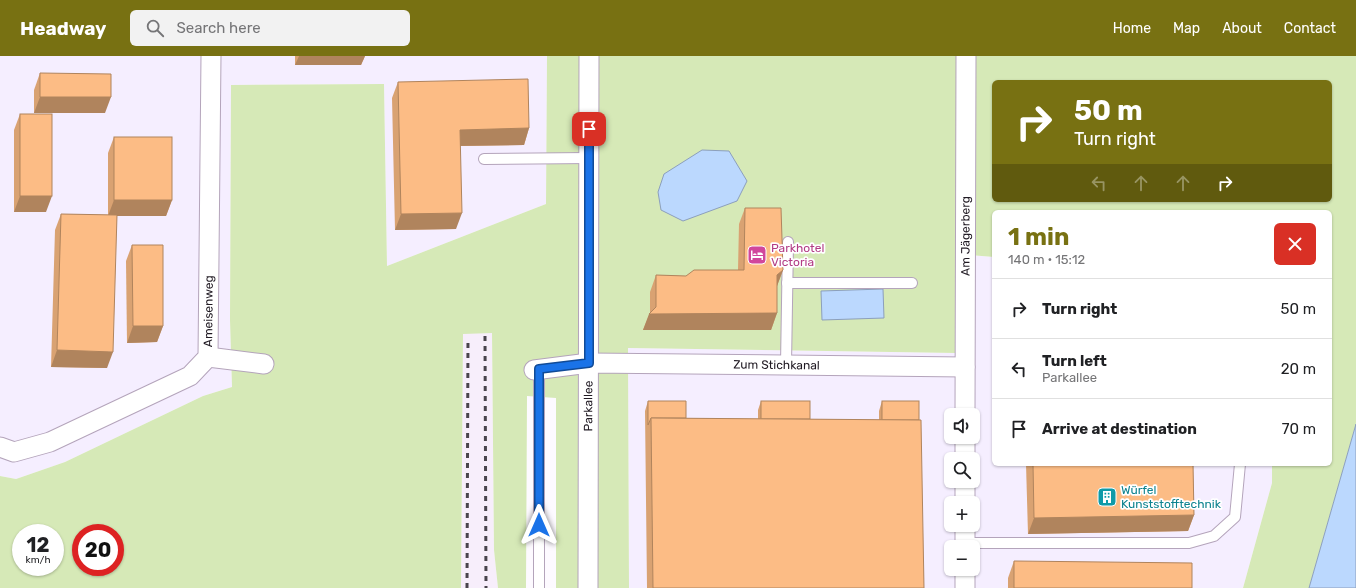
<!DOCTYPE html>
<html lang="en">
<head>
<meta charset="utf-8">
<style>
	:root { --surface:#fff; --page:#f2f2f2; --text:#202124; --muted:#757577; --line:#e0e0e0; --accent:#787112 }
	body { margin:0; font-family:Rubik,sans-serif; background:var(--page); color:var(--text); height:100vh; display:flex; flex-direction:column; font-size:15px; white-space:nowrap }
	* { box-sizing:border-box; margin:0 }
	p { font-size:13px; color:var(--muted) }
	.icon { flex:none; width:22px; height:22px; fill:none; stroke:currentColor; stroke-width:2; stroke-linecap:round; stroke-linejoin:round }
	.map { position:relative; flex:1; overflow:hidden }
	.side { position:absolute; left:992px; top:154px; width:340px; height:256px; display:flex; flex-direction:column; background:var(--surface); border-radius:6px; box-shadow:0 1px 3px #0004 }
	.side>* { flex:none }
	.banner { position:absolute; left:992px; top:24px; width:340px; height:122px; border-radius:6px; box-shadow:0 1px 3px #0004; background:#787112; color:#fff; overflow:hidden }
	.buttons { position:absolute; left:944px; top:352px; display:grid; gap:8px }
	.buttons a { display:grid; place-items:center; width:36px; height:36px; border-radius:6px; background:var(--surface); box-shadow:0 1px 3px #0004; font-size:20px }
	.speed { position:absolute; left:12px; top:468px; display:flex; gap:8px; font-size:20px; font-weight:700; text-align:center }
	.speed>* { display:grid; place-content:center; width:52px; height:52px; border-radius:50%; background:var(--surface); box-shadow:0 1px 3px #0004; line-height:1 }
	.speed small { font-size:10px; font-weight:400 }
	.speed .limit { border:6px solid #d22; background:#fff; color:#111 }
	.pin { position:absolute; display:grid; place-items:center; width:34px; height:34px; color:#fff; margin:-17px; border-radius:8px; box-shadow:0 2px 6px #0006 }
	.me { position:absolute; width:44px; margin:-22px; rotate:0deg; stroke-linejoin:round; filter:drop-shadow(0 0 3px #0008) }
	.turn { display:flex; align-items:center; gap:14px; height:84px; padding:0 16px; font-size:18px }
	.turn .icon { width:52px; height:52px; stroke-width:2.5 }
	.turn b { display:block; font-size:28px; line-height:34px }
	.lanes { display:flex; align-items:center; height:38px; padding:0 16px; background:#0003; justify-content:center; gap:20px; direction:ltr }
	.lanes .off { opacity:.35 }
	.round { display:grid; place-items:center; flex:none; width:42px; height:42px; border-radius:6px; background:var(--page) }
	.headline { display:flex; align-items:center; justify-content:space-between; height:68px; padding:0 16px }
	h1 { font-size:24px; font-weight:700; line-height:30px; color:var(--accent) }
	ul { padding:0; list-style:none }
	li { display:flex; align-items:center; gap:12px; height:60px; padding:0 16px; border-top:1px solid var(--line) }
	li div { flex:1 }
	li b { display:block; font-size:15px }
	li em { font-style:normal }
	header { display:flex; align-items:center; gap:24px; box-sizing:border-box; height:56px; padding:0 20px; background:var(--accent); color:#fff }
	header strong { font-size:19px }
	nav { display:flex; gap:22px; margin-inline-start:auto; font-size:14px }
	.search { width:280px; height:36px; background:var(--page); display:flex; align-items:center; gap:10px; box-sizing:border-box; padding:0 14px; border-radius:6px; color:var(--muted); font-size:15px }
	.map>svg:first-child { display:block }
	.commercial { fill:#f5eeff; fill-rule:evenodd }
	.built { fill:#f7eefb }
	.green { fill:#d6e9b7; fill-rule:evenodd }
	.water { fill:#bbd8fe; stroke:#8c9fbc }
	.lines { fill:none; stroke-linecap:round; stroke-linejoin:round }
	.service-casing { stroke:#b4a4bb; stroke-width:12 }
	.minor-casing { stroke:#b4a4bb; stroke-width:21 }
	.service { stroke:#fff; stroke-width:10 }
	.minor { stroke:#fff; stroke-width:19 }
	.rail { stroke:#49444c; stroke-width:3; stroke-dasharray:5 5; stroke-linecap:butt }
	.wall { fill:#d9a272 }
	.shaded-wall { fill:#b0845d }
	.building { fill:#fcbc85; stroke:#b0845d }
	.route-casing { stroke:#114b97; stroke-width:10 }
	.route { stroke:#1a73e8; stroke-width:7 }
	.labels { text-anchor:middle; stroke-width:3.5; stroke-linejoin:round; paint-order:stroke }
	.street-label { font-size:12px; fill:#201a23; stroke:#fff }
	.hotel-label { font-size:12px; fill:#b23c85; stroke:#fff; text-anchor:start }
	.culture-label { font-size:12px; fill:#0d838f; stroke:#fff; text-anchor:start }
</style>
</head>
<body>
<header>
<strong>Headway</strong>
<div class="search"><svg class="icon" aria-label="search" viewBox="0 0 24 24"><circle cx="10" cy="10" r="6"/><path d="M15 15l6 6"/></svg>Search here</div>
<nav><a>Home</a><a>Map</a><a>About</a><a>Contact</a></nav>
</header>
<div class="map">
<svg width="1356" height="532" viewBox="0 0 1356 532">
	<rect width="100%" height="100%" fill="#fdfaff"/>
	<!-- commercial -->
	<g class="commercial">
		<polygon points="0,0 547,0 546,148 387,210 384,28 231,29 230,264 232,331 203,340 65,406 16,423 0,420"/>
		<path d="M 956,198 L 994,201 L 994,408 L 1272,408 L 1272,427 L 1243,532 L 629,532 L 628,292 L 956,297 ZM 951,359 L 973,359 L 973,381 L 951,381 ZM 951,403 L 973,403 L 973,425 L 951,425 ZM 951,447 L 973,447 L 973,469 L 951,469 ZM 951,491 L 973,491 L 973,513 L 951,513 Z"/>
	</g>
	<!-- built -->
	<polygon class="built" points="463,277 492,277 494,494 498,532 461,532"/>
	<!-- green -->
	<path class="green" d="M 547,0 L 1356,0 L 1356,368 L 1309,532 L 1243,532 L 1272,427 L 1272,408 L 1330,408 L 1330,156 L 994,156 L 994,201 L 957,198 L 956,297 L 628,292 L 629,532 L 556,532 L 556,342 L 527,340 L 526,532 L 498,532 L 494,494 L 492,277 L 463,278 L 461,532 L 0,532 L 0,420 L 16,423 L 65,406 L 203,340 L 232,331 L 230,264 L 231,29 L 384,28 L 387,210 L 546,148 ZM 994,26 L 1330,26 L 1330,144 L 994,144 ZM 21,477 L 55,477 L 55,511 L 21,511 ZM 81,477 L 115,477 L 115,511 L 81,511 Z"/>
	<!-- water -->
	<g class="water">
		<polygon points="702,94 729,95 747,125 737,145 683,165 661,154 658,136 664,118"/>
		<polygon points="883,233 884,262 822,264 821,235"/>
		<polygon points="1356,368 1356,532 1309,532"/>
	</g>
	<g class="lines">
		<!-- service casing -->
		<g class="service-casing">
			<g id="service">
				<polyline points="484,103 589,102"/>
				<polyline points="787,227 912,227"/>
				<polyline points="786,309 788,186"/>
				<polyline points="539,313 539,532"/>
				<polyline points="965,487 1189,487 1214,480 1235,461 1240,408"/>
			</g>
		</g>
		<!-- minor casing -->
		<g class="minor-casing">
			<g id="minor">
				<polyline points="208,301 264,308"/>
				<path id="s1" d="M 534,314 L 589,307 L 965,311"/>
				<path id="s2" d="M 965,359 L 966,0"/>
				<polyline points="965,381 965,403"/>
				<path id="s3" d="M 0,391 L 14,396 L 50,386 L 190,320 L 208,301 L 211,0"/>
				<polyline points="965,425 965,447"/>
				<polyline points="965,469 965,491"/>
				<path id="s4" d="M 588,532 L 589,0"/>
				<polyline points="965,532 965,513"/>
			</g>
		</g>
		<!-- service -->
		<use href="#service" class="service"/>
		<!-- minor -->
		<use href="#minor" class="minor"/>
		<!-- rail -->
		<g class="rail">
			<polyline points="485,280 486,532"/>
			<polyline points="467,532 468,282"/>
		</g>
	</g>
	<!-- wall -->
	<g class="wall">
		<polygon points="295,0 365,0 361,9 295,9"/>
		<polygon points="40,17 105,57 34,57 34,34"/>
		<polygon points="398,26 529,72 524,89 460,90 456,173 395,174 392,42"/>
		<polygon points="20,58 46,156 14,156 14,74"/>
		<polygon points="114,81 172,144 166,160 117,160 107,312 51,311 55,174 61,158 108,159 108,97"/>
		<polygon points="745,152 783,214 777,230 777,257 771,274 643,274 650,257 650,236 656,219 686,220 738,214 739,168"/>
		<polygon points="132,189 163,270 157,286 127,287 126,205"/>
		<polygon points="648,345 686,362 758,363 758,354 761,345 810,363 879,364 879,355 882,345 919,364 924,532 647,532 645,355"/>
		<polygon points="1026,408 1193,408 1194,459 1188,475 1028,478"/>
		<polygon points="1014,505 1192,532 1008,532 1008,522"/>
	</g>
	<!-- shaded-wall -->
	<g class="shaded-wall">
		<polygon points="299,0 365,0 361,9 295,9"/>
		<polygon points="40,41 111,41 105,57 34,57"/>
		<polygon points="529,72 524,89 454,90 460,74"/>
		<polygon points="20,140 52,140 46,156 14,156"/>
		<polygon points="114,144 172,144 166,160 108,160"/>
		<polygon points="462,157 456,173 395,174 401,158"/>
		<polygon points="783,214 777,230 777,219"/>
		<polygon points="777,257 771,274 643,274 649,258"/>
		<polygon points="133,270 163,270 157,286 127,287"/>
		<polygon points="57,294 113,296 107,312 51,311"/>
		<polygon points="1194,459 1188,475 1028,478 1034,462"/>
	</g>
	<!-- building -->
	<g class="building">
		<polygon points="40,17 111,18 111,41 40,41"/>
		<polygon points="528,23 529,72 460,74 462,157 401,158 398,26"/>
		<rect x="20" y="58" width="32" height="82"/>
		<rect x="114" y="81" width="58" height="63"/>
		<polygon points="745,152 781,152 783,214 777,219 777,257 649,258 656,251 656,219 686,220 694,214 744,214"/>
		<polygon points="61,158 117,159 113,296 57,294"/>
		<polygon points="132,189 163,189 163,270 133,270"/>
		<polygon points="648,345 686,345 686,362 651,362 648,369"/>
		<rect x="761" y="345" width="49" height="18"/>
		<rect x="882" y="345" width="37" height="19"/>
		<polygon points="651,362 921,364 924,532 653,532"/>
		<polygon points="1033,408 1193,408 1194,459 1034,462"/>
		<polygon points="1014,505 1192,507 1192,532 1014,532"/>
	</g>
	<g class="lines">
		<!-- route casing -->
		<g class="route-casing">
			<polyline id="route" points="539,469 539,313 589,307 589,73"/>
		</g>
		<!-- route -->
		<use href="#route" class="route"/>
	</g>
	<!-- icons -->
	<defs>
		<g id="hotel-square" transform="scale(1)"><rect x="-9" y="-9" width="18" height="18" rx="4" fill="#d1479c" stroke="#fff"/><path d="M-6-4.5h1.5V1H6V5H4.5V3h-9V5H-6ZM-4 0a1.8 1.8 0 1 1 3.6 0ZM.5 0V-2.5h3Q6-2.5 6 0Z" fill="#fff"/></g>
		<g id="building-square" transform="scale(1)"><rect x="-9" y="-9" width="18" height="18" rx="4" fill="#0f9aa8" stroke="#fff"/><path d="M-4-6H4V6H1V3H-1V6H-4ZM-2.5-4.3h1.7v1.8h-1.7ZM.8-4.3h1.7v1.8H.8ZM-2.5-1h1.7V.8h-1.7ZM.8-1h1.7V.8H.8Z" fill="#fff"/></g>
	</defs>
	<g fill-rule="evenodd">
		<use href="#hotel-square" x="757" y="199"/>
		<use href="#building-square" x="1107" y="441"/>
	</g>
	<g class="labels">
		<!-- street labels -->
		<g class="street-label">
			<text dy="4" stroke="none"><textPath href="#s2" startOffset="179">Am Jägerberg</textPath></text>
			<text dy="4" stroke="none"><textPath href="#s3" startOffset="279">Ameisenweg</textPath></text>
			<text dy="4" stroke="none"><textPath href="#s1" startOffset="243">Zum Stichkanal</textPath></text>
			<text dy="4" stroke="none"><textPath href="#s4" startOffset="182">Parkallee</textPath></text>
		</g>
		<!-- hotel labels -->
		<g class="hotel-label">
			<text x="771" y="196">Parkhotel<tspan x="771" dy="14">Victoria</tspan></text>
		</g>
		<!-- culture labels -->
		<g class="culture-label">
			<text x="1121" y="438">Würfel<tspan x="1121" dy="14">Kunststofftechnik</tspan></text>
		</g>
	</g>
</svg>
<div class="buttons">
<a><svg class="icon" aria-label="sound" viewBox="0 0 24 24"><path d="M4 9h4l5-4v14l-5-4H4zM17 9q2 3 0 6"/></svg></a>
<a><svg class="icon" aria-label="search" viewBox="0 0 24 24"><circle cx="10" cy="10" r="6"/><path d="M15 15l6 6"/></svg></a>
<a>+</a>
<a>−</a>
</div>
<div class="speed"><div>12<small>km/h</small></div><div class="limit">20</div></div>
<div class="pin" style="left:589px;top:73px;background:#d93025"><svg class="icon" aria-label="arrive" viewBox="0 0 24 24"><path d="M6 21V4h12l-3 4 3 4H6"/></svg></div>
<svg class="me" style="left:539px;top:469px" viewBox="-20 -20 40 40"><path d="M0-17L14 15 0 8-14 15z" fill="#1a73e8" stroke="#fff" stroke-width="4"/></svg>
<div class="banner">
<div class="turn"><svg class="icon" aria-label="right" viewBox="0 0 24 24"><path d="M7 20v-9h11M14 6l5 5-5 5"/></svg><div><b>50 m</b>Turn right</div></div>
<div class="lanes"><svg class="icon off" aria-label="left" viewBox="0 0 24 24"><path d="M17 20v-9H6M10 6l-5 5 5 5"/></svg><svg class="icon off" aria-label="ahead" viewBox="0 0 24 24"><path d="M12 20V5M6 11l6-6 6 6"/></svg><svg class="icon off" aria-label="ahead" viewBox="0 0 24 24"><path d="M12 20V5M6 11l6-6 6 6"/></svg><svg class="icon" aria-label="right" viewBox="0 0 24 24"><path d="M7 20v-9h11M14 6l5 5-5 5"/></svg></div>
</div>
<section class="side">
<div class="headline"><div><h1>1 min</h1><p>140 m · 15:12</p></div><a class="round" style="background:#d93025;color:#fff"><svg class="icon" aria-label="close" viewBox="0 0 24 24"><path d="M6 6l12 12M18 6L6 18"/></svg></a></div>
<ul>
<li><svg class="icon" aria-label="right" viewBox="0 0 24 24"><path d="M7 20v-9h11M14 6l5 5-5 5"/></svg><div><b>Turn right</b></div><em>50 m</em></li>
<li><svg class="icon" aria-label="left" viewBox="0 0 24 24"><path d="M17 20v-9H6M10 6l-5 5 5 5"/></svg><div><b>Turn left</b><p>Parkallee</p></div><em>20 m</em></li>
<li><svg class="icon" aria-label="arrive" viewBox="0 0 24 24"><path d="M6 21V4h12l-3 4 3 4H6"/></svg><div><b>Arrive at destination</b></div><em>70 m</em></li>
</ul>
</section>
</div>
</body>
</html>
